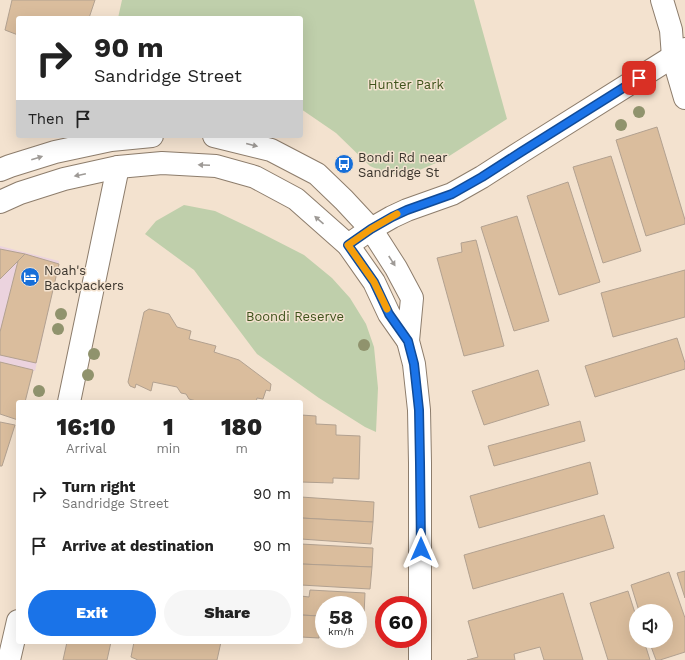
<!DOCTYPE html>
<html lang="en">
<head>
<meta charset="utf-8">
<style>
	:root { --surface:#fff; --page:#f6f6f6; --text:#222; --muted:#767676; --accent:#1a73e8 }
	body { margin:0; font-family:"Work Sans",sans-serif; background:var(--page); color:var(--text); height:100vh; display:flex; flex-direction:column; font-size:15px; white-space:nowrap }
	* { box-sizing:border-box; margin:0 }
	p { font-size:13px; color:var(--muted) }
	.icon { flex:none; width:22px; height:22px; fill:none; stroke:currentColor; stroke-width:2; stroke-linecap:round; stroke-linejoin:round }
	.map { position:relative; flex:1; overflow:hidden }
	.sheet { position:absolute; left:16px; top:400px; width:287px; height:244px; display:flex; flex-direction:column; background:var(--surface); border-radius:4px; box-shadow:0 4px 16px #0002 }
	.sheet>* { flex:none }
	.top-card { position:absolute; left:16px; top:16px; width:287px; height:122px; border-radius:4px; box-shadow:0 4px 16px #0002; background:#fff; color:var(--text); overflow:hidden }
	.fabs { position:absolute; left:629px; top:604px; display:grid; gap:8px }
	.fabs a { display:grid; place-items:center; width:44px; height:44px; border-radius:50%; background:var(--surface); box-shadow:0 4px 16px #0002; font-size:20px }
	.speed { position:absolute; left:315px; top:596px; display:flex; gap:8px; font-size:20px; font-weight:700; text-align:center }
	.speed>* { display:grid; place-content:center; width:52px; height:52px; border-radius:50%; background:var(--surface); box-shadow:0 4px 16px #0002; line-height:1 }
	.speed small { font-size:10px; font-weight:400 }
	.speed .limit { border:6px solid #d22; background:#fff; color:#111 }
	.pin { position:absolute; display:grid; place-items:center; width:34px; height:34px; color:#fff; margin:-17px; border-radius:8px; box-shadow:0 2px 6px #0006 }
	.me { position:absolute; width:44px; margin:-22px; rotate:0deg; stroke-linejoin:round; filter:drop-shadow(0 0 3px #0008) }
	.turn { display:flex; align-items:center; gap:14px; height:84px; padding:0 12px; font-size:18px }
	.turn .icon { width:52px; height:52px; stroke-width:2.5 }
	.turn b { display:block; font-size:28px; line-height:34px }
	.then { display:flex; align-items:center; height:38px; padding:0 12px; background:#0003; gap:8px; font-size:15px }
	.eta { display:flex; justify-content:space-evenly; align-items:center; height:68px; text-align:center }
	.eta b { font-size:24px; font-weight:800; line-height:28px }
	.primary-button { display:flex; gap:8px; margin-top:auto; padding:8px 12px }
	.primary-button a { flex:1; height:46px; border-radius:24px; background:var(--accent); color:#fff; font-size:16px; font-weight:800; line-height:46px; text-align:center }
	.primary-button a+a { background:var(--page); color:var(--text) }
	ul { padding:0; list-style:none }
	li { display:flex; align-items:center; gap:12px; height:52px; padding:0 12px }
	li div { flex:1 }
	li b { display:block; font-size:15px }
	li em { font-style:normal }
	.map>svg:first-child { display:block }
	.commercial { fill:#ebd3de }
	.green { fill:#bfcfab }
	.building { fill:#dabd9d; stroke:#b2a190 }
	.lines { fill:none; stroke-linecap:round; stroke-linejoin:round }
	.street-casing { stroke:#8d7d6c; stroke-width:24 }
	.secondary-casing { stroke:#8d7d6c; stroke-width:24 }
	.primary-casing { stroke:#8d7d6c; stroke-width:24 }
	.street { stroke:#fff; stroke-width:22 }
	.secondary { stroke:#fff; stroke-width:22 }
	.primary { stroke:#fff; stroke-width:22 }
	.tree { fill:#90936d }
	.oneway { fill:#9e9a96 }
	.route-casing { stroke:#114b97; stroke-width:10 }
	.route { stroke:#1a73e8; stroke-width:7 }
	.slow { stroke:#f59e0b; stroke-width:7 }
	.labels { text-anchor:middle; stroke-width:3; stroke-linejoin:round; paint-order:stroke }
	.park-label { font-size:13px; fill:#3f531c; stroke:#f3e2cf }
	.poi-label { font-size:13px; fill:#3c362e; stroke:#f3e2cf; text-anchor:start }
</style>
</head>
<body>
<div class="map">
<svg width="685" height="660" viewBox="0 0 685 660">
	<rect width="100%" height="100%" fill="#f3e2cf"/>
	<!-- commercial -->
	<polygon class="commercial" points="0,246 59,261 35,371 0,363"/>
	<!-- green -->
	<g class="green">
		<polygon points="122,0 474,0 507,119 443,160 408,175 388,174 370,166 336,133 301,109 301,18 118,18"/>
		<polygon points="184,205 215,211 261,233 304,255 332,278 350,298 366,324 374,347 378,388 376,432 365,427 319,398 257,354 194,270 145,234 156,221"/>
	</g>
	<!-- building -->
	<g class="building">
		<polygon points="12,0 95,0 89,18 18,18 18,35 5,30"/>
		<polygon points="657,127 685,220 685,224 646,236 616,140"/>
		<polygon points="611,156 641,251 603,263 573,167"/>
		<polygon points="568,182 600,282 559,295 527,196"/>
		<polygon points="517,216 549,321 514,331 481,227"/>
		<polygon points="476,240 504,346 464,356 437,258 462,252 461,243"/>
		<polygon points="0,249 25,254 0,279"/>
		<polygon points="25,254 59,264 36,363 0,355 0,332 18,261"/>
		<polygon points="685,270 685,317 613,337 601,293"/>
		<polygon points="149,309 169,314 177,327 191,331 189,339 216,346 214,352 239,360 271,384 270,391 266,390 263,399 257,398 256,402 200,402 189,399 186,394 181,393 177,387 153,382 151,391 136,384 135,388 130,386 128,382 144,312"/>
		<polygon points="677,338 685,363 685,369 595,397 585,366"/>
		<polygon points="0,362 33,370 25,402 18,402 18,420 0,414"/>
		<polygon points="538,370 549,405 484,425 472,391"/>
		<polygon points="301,415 316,416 316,424 336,425 336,435 360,436 359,479 333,478 333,483 301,482"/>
		<polygon points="580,421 585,441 494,466 488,446"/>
		<polygon points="0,422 15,425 2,466 0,466"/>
		<polygon points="590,462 598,494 479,528 470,496"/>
		<polygon points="301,497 374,502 373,522 301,518"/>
		<polygon points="604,515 614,548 473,589 464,555"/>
		<polygon points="301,518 373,522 371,544 301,539"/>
		<polygon points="301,544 373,548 372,567 301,564"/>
		<polygon points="301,564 372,567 370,589 301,585"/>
		<polygon points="685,571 685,598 677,573"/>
		<polygon points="669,572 685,618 685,652 660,660 656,660 649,641 666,641 666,611 639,611 631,585"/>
		<polygon points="310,590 365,593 364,615 358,615 358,605 324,605 324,613 319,613 319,616 301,615 301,596 309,597"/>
		<polygon points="628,591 636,616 636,641 644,641 650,660 608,660 590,603"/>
		<polygon points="563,593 583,660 544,660 540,647 514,654 515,660 467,660 478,657 468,621"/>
		<polygon points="319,613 324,613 324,633 319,632 319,638 301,637 301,615 319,616"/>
		<polygon points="358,615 364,615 363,635 358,635"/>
		<polygon points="67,642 111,642 107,660 63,660"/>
		<polygon points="134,642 221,642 217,660 138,660 131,657"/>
	</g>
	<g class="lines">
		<!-- street casing -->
		<g class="street-casing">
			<polyline id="street" points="662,0 671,30 673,57 685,98"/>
		</g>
		<!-- secondary casing -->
		<g class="secondary-casing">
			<g id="secondary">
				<polyline points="348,245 371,229 392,217 407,210 452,194 482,177 521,152 685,49"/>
				<polyline points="69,402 118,167"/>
				<polyline points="9,660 18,621"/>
			</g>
		</g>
		<!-- primary casing -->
		<g class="primary-casing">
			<g id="primary">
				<polyline points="214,136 271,150 317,174 344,200 371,229 396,268 412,298 408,341 414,364 419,410 420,463 420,660"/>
				<polyline points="0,170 10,166 55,152 111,140 152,136"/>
				<polyline points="0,202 20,193 64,179 118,167 162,163 216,166 255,177 296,199 348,245 374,282 389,314 408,341"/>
			</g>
		</g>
		<!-- street -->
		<use href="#street" class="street"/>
		<!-- secondary -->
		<use href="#secondary" class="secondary"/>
		<!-- primary -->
		<use href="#primary" class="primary"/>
	</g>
	<!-- trees -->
	<g class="tree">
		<circle cx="639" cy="112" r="6"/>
		<circle cx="621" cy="125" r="6"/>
		<circle cx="61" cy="314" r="6"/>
		<circle cx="58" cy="329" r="6"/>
		<circle cx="364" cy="345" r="6"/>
		<circle cx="94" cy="354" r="6"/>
		<circle cx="88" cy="375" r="6"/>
		<circle cx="39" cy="391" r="6"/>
	</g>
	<!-- one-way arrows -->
	<defs><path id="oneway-solid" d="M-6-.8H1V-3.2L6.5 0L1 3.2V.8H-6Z"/></defs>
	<g class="oneway">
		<use href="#oneway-solid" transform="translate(252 145) rotate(14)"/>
		<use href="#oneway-solid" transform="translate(37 158) rotate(-17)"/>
		<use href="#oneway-solid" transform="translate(204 165) rotate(-177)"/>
		<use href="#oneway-solid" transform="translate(80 175) rotate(168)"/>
		<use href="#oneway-solid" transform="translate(319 220) rotate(-139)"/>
		<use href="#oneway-solid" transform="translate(392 261) rotate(57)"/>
	</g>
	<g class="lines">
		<!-- route casing -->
		<g class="route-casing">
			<polyline id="route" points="421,549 420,463 419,410 414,364 408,341 389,314 374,282 348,245 371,229 392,217 407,210 452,194 482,177 521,152 639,78"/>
		</g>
		<!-- route -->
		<use href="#route" class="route"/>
		<!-- slow -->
		<polyline class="slow" points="387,309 374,282 348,245 371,229 397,214"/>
	</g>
	<!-- icons -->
	<defs>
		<g id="bus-disc" transform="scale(1)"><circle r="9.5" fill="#176fd9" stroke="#f3e2cf"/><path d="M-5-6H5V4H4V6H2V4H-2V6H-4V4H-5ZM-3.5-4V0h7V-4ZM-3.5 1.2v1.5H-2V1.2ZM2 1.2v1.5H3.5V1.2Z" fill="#fff"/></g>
		<g id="hotel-disc" transform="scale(1)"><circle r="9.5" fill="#176fd9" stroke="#f3e2cf"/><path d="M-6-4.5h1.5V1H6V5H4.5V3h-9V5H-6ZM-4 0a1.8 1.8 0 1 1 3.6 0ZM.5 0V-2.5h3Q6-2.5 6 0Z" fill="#fff"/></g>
	</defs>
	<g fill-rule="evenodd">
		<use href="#bus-disc" x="344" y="164"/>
		<use href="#hotel-disc" x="30" y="277"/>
	</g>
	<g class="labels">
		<!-- park labels -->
		<g class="park-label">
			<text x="406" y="89">Hunter Park</text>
			<text x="295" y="321">Boondi Reserve</text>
		</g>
		<!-- poi labels -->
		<g class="poi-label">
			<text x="358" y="162">Bondi Rd near<tspan x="358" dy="15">Sandridge St</tspan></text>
			<text x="44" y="275">Noah's<tspan x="44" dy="15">Backpackers</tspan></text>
		</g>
	</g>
</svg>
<div class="fabs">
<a><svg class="icon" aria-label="sound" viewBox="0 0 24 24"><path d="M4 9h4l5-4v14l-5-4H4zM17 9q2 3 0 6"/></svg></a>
</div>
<div class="speed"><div>58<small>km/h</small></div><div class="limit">60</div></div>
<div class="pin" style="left:639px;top:78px;background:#d93025"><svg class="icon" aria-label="arrive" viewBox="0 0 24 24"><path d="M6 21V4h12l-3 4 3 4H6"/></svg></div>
<svg class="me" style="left:421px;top:549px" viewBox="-20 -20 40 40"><path d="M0-17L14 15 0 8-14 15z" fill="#1a73e8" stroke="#fff" stroke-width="4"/></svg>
<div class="top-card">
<div class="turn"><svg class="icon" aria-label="right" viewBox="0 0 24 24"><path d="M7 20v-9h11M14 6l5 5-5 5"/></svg><div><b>90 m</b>Sandridge Street</div></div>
<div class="then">Then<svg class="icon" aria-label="arrive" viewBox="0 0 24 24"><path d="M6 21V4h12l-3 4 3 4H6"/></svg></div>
</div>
<section class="sheet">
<div class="eta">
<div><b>16:10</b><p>Arrival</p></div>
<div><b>1</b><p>min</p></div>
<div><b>180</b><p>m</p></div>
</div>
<ul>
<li><svg class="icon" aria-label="right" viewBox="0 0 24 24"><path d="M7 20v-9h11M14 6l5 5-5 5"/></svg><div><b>Turn right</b><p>Sandridge Street</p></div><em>90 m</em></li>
<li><svg class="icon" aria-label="arrive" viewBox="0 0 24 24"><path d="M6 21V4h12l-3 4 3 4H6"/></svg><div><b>Arrive at destination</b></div><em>90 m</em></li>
</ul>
<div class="primary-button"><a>Exit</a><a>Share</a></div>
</section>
</div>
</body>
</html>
